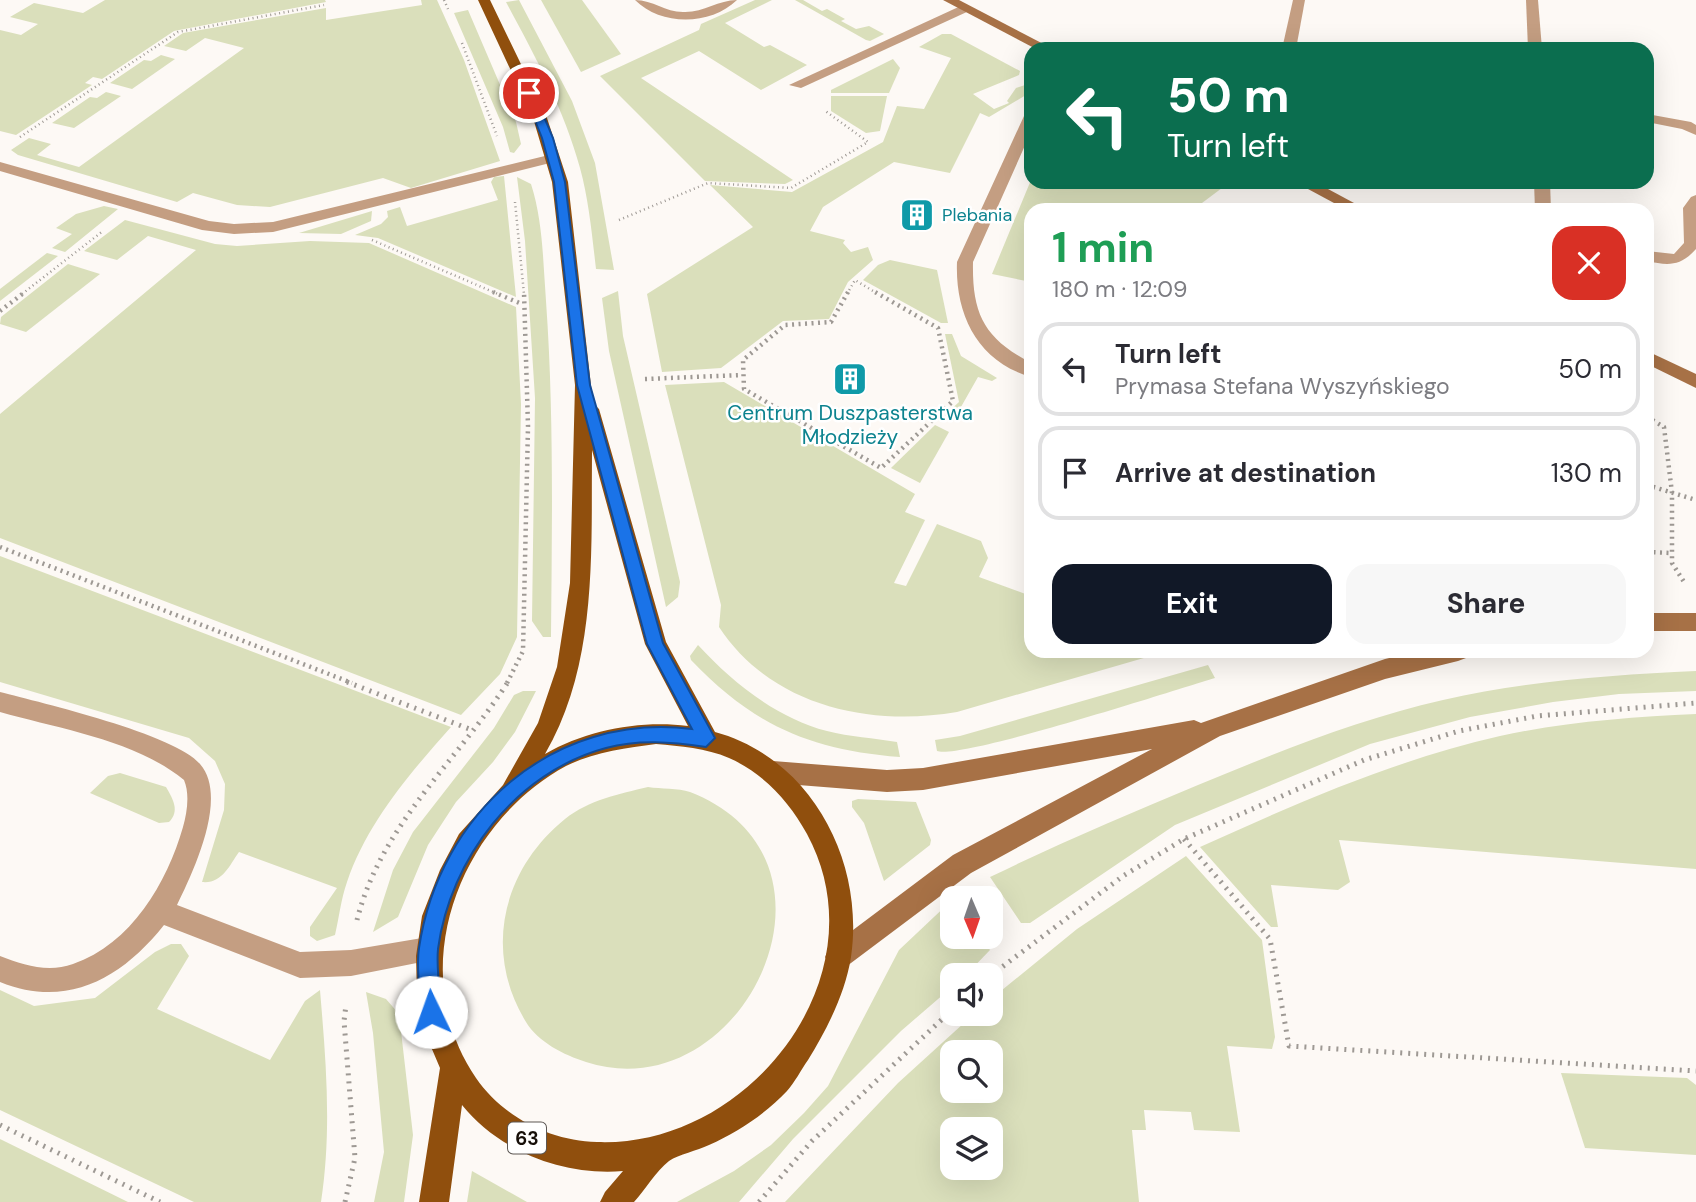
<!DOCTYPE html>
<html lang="en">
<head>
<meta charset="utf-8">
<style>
	:root { --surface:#fff; --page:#f7f7f7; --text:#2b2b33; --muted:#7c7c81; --line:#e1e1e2; --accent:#111827 }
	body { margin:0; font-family:"DM Sans",sans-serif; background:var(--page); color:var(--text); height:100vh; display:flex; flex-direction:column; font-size:26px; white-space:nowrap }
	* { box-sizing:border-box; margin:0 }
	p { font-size:23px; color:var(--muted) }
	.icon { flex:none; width:38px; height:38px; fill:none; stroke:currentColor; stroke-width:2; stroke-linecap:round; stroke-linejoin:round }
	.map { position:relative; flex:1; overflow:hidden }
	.panel { position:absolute; left:1024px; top:203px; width:630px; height:455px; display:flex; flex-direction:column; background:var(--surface); border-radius:21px; box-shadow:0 7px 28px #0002 }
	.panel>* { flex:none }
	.banner { position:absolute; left:1024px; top:42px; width:630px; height:147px; border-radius:21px; box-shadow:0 7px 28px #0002; background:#0b6e4f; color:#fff; overflow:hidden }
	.needle { width:46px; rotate:178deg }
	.tools { position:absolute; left:940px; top:886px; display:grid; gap:14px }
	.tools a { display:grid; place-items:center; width:63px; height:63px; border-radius:14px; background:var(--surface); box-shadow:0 7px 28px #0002; font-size:35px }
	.pin { position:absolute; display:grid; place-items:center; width:60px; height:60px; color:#fff; margin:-30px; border:4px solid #fff; border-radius:50%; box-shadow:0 2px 7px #0007 }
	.me { position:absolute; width:77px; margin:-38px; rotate:357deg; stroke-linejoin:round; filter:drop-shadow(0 0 5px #0008) }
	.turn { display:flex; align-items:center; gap:24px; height:147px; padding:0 28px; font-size:32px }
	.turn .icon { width:91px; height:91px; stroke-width:2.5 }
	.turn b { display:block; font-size:49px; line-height:60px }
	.round { display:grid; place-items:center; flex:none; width:74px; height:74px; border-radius:21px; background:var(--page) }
	.head { display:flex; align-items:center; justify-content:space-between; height:119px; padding:0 28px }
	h1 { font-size:42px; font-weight:700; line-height:52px; color:#1e9e55 }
	.primary-button { display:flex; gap:14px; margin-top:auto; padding:14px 28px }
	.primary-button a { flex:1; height:80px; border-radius:21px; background:var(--accent); color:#fff; font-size:28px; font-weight:700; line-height:80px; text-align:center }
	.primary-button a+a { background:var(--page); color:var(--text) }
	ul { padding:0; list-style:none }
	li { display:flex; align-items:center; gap:21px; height:94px; margin:0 14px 10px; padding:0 14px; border:4px solid var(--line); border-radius:21px }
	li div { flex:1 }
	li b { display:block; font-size:26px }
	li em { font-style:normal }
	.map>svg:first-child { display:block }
	.green { fill:#dadfbb; fill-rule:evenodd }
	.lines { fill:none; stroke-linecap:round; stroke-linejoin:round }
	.path-far2 { stroke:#9e9994; stroke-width:2.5; stroke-dasharray:1 3.5; stroke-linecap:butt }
	.path-far1 { stroke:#9e9994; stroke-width:4.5; stroke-dasharray:2 4.5; stroke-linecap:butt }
	.path { stroke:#9e9994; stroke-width:5; stroke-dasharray:2 6; stroke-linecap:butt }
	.lane { fill:#c49e82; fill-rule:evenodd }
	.street { fill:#c49e82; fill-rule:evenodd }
	.secondary { fill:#a77146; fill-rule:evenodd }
	.primary { fill:#904f0d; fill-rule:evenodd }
	.route { fill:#1a73e8; stroke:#114b97; stroke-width:2 }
	.labels { text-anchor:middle; stroke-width:5; stroke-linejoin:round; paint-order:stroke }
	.far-culture-label { font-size:18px; fill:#0d838f; stroke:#fff; text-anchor:start }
	.shield { fill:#fff; stroke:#5c5753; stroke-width:2 }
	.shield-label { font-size:19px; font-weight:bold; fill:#160f09 }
	.culture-label { font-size:21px; fill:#0d838f; stroke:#fff }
</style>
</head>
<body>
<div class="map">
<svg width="1696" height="1202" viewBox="0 0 1696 1202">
	<rect width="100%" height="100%" fill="#fdf9f5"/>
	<!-- green -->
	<g class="green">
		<polygon points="105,0 325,0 326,2 174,31 102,79 93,77 85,83 92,85 16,135 0,131 0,30 21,35 38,24 10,17 34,3 83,13"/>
		<polygon points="421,0 437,0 464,60 500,161 411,188 383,178 270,207 237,205 193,193 177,202 18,155 11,150 29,138 51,144 37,155 79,167 244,48 205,38 186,51 164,46 183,33 326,8 326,20 422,5"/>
		<path d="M 519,0 L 572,101 L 595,163 L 614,270 L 596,269 C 592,235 589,201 580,168 C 564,109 535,56 506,2 Z"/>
		<polygon points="541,0 582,0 621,54 581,72"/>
		<polygon points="755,0 772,0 725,23 764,47 770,45 807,65 761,90 699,51 641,78 793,180 785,184 705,181 600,76 699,30 701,24"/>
		<polygon points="795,0 803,0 822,11 827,9 845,19 841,21 856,29 869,26 884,34 870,41 866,40"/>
		<polygon points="468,10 516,122 521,144 514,153 510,152 503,127 454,13"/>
		<polygon points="942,34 951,34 1020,71 1019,75 973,94 994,109 1009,103 1007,101 1016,88 1031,83 1031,92 989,117 980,113 950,173 894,162 823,207 810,231 845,240 843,243 851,252 868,247 873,260 848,282 829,319 783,321 721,368 662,372 647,294 753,227 710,185 792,192 883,142 897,106 924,109 951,58 919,47"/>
		<polygon points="161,55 175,59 132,89 110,83 144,60 151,61"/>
		<polygon points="893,59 900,68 889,93 831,93 831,90"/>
		<polygon points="106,92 121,96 74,128 52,123 90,97 97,98"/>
		<polygon points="831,96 887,96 880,131 866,133 831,111"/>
		<polygon points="504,176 516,297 378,238 355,235 381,224 388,217 387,211 400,207 407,226 498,200 491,182 494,177"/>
		<path d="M 517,177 L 531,184 C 543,221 543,262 546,301 C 554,413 552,525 551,637 L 543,637 L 532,621 L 535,398 L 525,241 Z"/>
		<polygon points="1031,180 1031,182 1230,182 1202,203 1199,210 1031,210 1031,282 992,274"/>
		<polygon points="104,206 118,209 65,252 52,248 72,234 56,228 76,214"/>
		<polygon points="372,211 371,221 341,234 299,233"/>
		<polygon points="125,220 215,244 237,246 310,241 369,243 516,307 521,404 517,637 500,674 461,715 0,538 0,414 196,250 148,236 117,260 84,251"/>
		<polygon points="47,253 58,256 0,301 0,289"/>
		<polygon points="890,260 937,270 948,323 941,323 863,280 878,265"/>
		<polygon points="68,264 100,274 26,332 0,324 1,317"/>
		<polygon points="618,291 623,336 680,582 678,597 666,607 609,351 602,298"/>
		<polygon points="945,334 952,334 961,356 997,378 992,381 978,377 953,421 945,415 959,402"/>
		<path d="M 724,382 L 915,494 L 905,512 L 925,520 L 894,583 L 906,586 L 937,524 L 981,541 L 988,558 L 979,577 L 1031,596 L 1031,651 L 1168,651 L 957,712 C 869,727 771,706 719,627 L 721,605 L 665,385 Z"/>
		<polygon points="935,425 949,432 920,483 891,468"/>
		<path d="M 0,556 L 451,727 C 410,773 367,823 347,882 C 341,899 339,918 335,935 L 317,941 L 310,936 L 310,927 L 337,888 L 239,852 C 229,866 222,884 202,882 L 224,810 L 225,784 L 215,761 L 189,738 L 0,682 Z"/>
		<path d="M 698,645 C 733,683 777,718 827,731 C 850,737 874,738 897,742 L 900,757 C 810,750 753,725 691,660 L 690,656 Z"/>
		<path d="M 1208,665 L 1215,678 C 1175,690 960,760 937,751 L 935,740 L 960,736 Z"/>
		<path d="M 1696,671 L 1696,691 L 1619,694 L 1553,702 L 1470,717 L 1370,744 L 1175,825 L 1030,923 L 1021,923 L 990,877 C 1058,844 1128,814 1198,785 C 1278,752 1359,719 1443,700 C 1527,681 1611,675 1696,671 Z"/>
		<polygon points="523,691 536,691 515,732 493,762 456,802 428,845 398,917 373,932 393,870 413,832 494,728 514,695"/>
		<path d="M 1696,714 L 1696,869 L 1339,840 L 1350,882 L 1338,890 L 1271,885 L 1278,927 L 1271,927 L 1200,847 C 1297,803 1395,760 1500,736 C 1564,722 1631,717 1696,714 Z"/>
		<path d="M 120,773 L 166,787 C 173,799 180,811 169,822 L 159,823 L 90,793 L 108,776 Z"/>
		<path d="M 648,787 C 661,789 678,788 690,792 C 865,860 742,1113 586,1062 C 564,1055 538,1042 526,1022 C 483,952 502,870 565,819 C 589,800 619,794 648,787 Z"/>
		<polygon points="858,799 916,802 931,840 930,845 884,881 864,823 852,807 852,801"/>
		<path d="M 1186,856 L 1262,940 L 1275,1037 L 1272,1049 L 1227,1046 L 1240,1132 L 1194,1130 L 1191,1112 L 1144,1110 L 1146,1130 L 1132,1130 L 1139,1202 L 785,1202 L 898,1083 L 975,1013 L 990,1013 L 991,999 L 1077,929 ZM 952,1052 L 990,1052 L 990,1090 L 952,1090 ZM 952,1129 L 990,1129 L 990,1167 L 952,1167 Z"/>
		<polygon points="952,900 952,936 980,936 990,950 966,975 952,975 952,987 901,1031 793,1139 739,1202 677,1202 734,1171 771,1145 804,1113 828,1086 899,950"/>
		<path d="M 171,944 L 181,944 L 189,956 L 157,1009 L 270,1060 L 305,1001 L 320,990 C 326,1062 332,1130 321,1202 L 194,1202 L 0,1110 L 0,990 L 34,1006 L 95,998 L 155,952 Z"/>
		<polygon points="366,992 386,999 399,1014 413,1135 404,1202 374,1202 384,1152 373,1033"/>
		<polygon points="1561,1073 1687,1078 1696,1085 1696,1155 1585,1148"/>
		<polygon points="0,1139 128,1202 0,1202"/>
		<polygon points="472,1171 527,1202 467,1202"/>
	</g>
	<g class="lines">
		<!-- path-far2 -->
		<g class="path-far2">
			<polyline points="444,0 448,9"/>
			<polyline points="462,43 497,136"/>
			<polyline points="20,137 178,32 324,5"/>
			<polyline points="515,202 524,294"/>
			<polyline points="619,220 708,183 791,188 868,142 824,110"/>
			<polyline points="372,240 498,294"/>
			<polyline points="22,294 103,231"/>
			<polyline points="847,294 855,280 878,294"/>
		</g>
		<!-- path-far1 -->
		<g class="path-far1">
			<polyline points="493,292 522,304"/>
			<polyline points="848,292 831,322 785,325 743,360 744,389 881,468 953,401 938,328 875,292"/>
			<polyline points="0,311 25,292"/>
			<polyline points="645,379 742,375"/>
			<polyline points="1647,417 1664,427 1672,493 1672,563 1684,582"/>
			<polyline points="1647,485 1696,500"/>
			<polyline points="0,547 352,683"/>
			<polyline points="1647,552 1671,553"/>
			<polyline points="507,683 523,651 528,426 524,292"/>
		</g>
		<!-- path -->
		<g class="path">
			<polyline points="347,682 472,730"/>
			<polyline points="1184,839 1270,939 1289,1046 1696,1071"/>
			<path d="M 357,920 C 381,825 457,761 508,682"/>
			<polyline points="990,976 1123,876 1184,839 1364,760 1459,731 1537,716 1696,703"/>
			<polyline points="0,1125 160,1202"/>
			<polyline points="345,1202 355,1158 344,1021 346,1005"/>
			<polyline points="759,1202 812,1141 952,1010"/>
		</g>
		<!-- lane -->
		<g class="lane">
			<path d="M 635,0 C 653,0 665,12 683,12 C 703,13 718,0 737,0 C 710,26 661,26 635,0 Z"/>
			<polygon points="965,4 971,8 969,11 801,88 789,85"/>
			<path d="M 1031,112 L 1031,132 L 973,262 C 972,314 984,338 1031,363 L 1031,377 C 977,361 955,314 957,262 L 1024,116 Z"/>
			<polygon points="1647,114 1691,122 1696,125 1696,135 1682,129 1647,122"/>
			<polygon points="553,154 558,155 558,161 273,232 234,234 202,230 0,171 0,162 209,221 234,224 273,222"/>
			<path d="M 1696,195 L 1696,249 C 1681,266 1669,266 1647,261 L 1647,251 L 1674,254 L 1684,243 L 1683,208 L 1691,197 Z"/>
		</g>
		<!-- street -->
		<g class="street">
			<polygon points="1293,0 1305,0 1296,49 1282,49"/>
			<polygon points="1526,0 1538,0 1542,49 1528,49"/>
			<polygon points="1534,182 1550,182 1551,210 1535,210"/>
			<path d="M 0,692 C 42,703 175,734 200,764 C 229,797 193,872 177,905 L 300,952 L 351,950 L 428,937 L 437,941 L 441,950 L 437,959 L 351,976 L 300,978 L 164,925 C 121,979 67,1009 0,982 L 0,956 C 23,965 48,973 73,964 C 131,944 167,883 183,827 C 187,813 190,794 184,780 C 135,740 60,729 0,712 Z"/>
		</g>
		<!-- secondary -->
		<g class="secondary">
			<polygon points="943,0 959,0 1053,49 1036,49"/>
			<polygon points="1295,182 1315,182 1367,210 1347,210"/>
			<polygon points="1647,351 1696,374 1696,388 1647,364"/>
			<rect x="1647" y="613" width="49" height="18"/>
			<polygon points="1419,651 1469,651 1466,658 1458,661 1385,679 1220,736 971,873 847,966 838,970 829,966 825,957 829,948 953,855 1152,749 923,790 887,792 773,783 765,780 761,772 765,764 773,761 887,770 923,768 1194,720 1201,723 1385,659"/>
		</g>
		<!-- primary -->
		<path class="primary" d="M 478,0 L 490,0 L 547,118 L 568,182 L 593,403 L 599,409 L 666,642 L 715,732 C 811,758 865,861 851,957 C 845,994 827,1029 808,1060 C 801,1070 795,1082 787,1091 C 765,1114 738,1132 709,1145 C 697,1151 679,1154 669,1161 C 656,1171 645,1190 634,1202 L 600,1202 L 605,1192 L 623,1171 C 564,1176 500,1152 462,1105 L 449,1202 L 419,1202 L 440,1068 L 426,1035 L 417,996 L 416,956 L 422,916 L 440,870 L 459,834 L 503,785 L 538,723 L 557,667 L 570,583 L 575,385 L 552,182 L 533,118 ZM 592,450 L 645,644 L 688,726 C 640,720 587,730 545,754 C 598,663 591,551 592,450 ZM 656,744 C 680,746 706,748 729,758 C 763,773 789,801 807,834 C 884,976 748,1148 597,1142 C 550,1141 503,1117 476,1078 C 403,971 458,825 566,766 C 594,752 626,748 656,744 Z"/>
	</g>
	<!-- route -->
	<path class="route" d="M 529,90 L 534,93 L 553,138 L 565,182 L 590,385 L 663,643 L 715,738 L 706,747 C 672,742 639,739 606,748 C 516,772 450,859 438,949 C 436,969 440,992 442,1012 L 439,1020 L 431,1023 L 424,1020 L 421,1012 C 420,992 416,968 419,948 C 439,813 553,712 692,729 L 647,644 L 577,385 L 554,182 L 542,138 L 524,93 Z"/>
	<!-- icons -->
	<defs>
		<g id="building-square" transform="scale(1.75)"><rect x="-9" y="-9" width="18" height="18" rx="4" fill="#0f9aa8" stroke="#fff"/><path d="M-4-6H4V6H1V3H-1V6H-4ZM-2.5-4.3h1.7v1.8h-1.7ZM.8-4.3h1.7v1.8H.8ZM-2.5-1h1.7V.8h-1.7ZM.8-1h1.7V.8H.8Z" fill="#fff"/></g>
	</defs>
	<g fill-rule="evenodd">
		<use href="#building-square" x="917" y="215"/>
		<use href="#building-square" x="850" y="379"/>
	</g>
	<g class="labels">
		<!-- far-culture labels -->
		<g class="far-culture-label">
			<text x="942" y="221">Plebania</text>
		</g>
		<!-- shield labels -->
		<rect class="shield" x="508" y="1122.5" width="38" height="31" rx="5"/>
		<g class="shield-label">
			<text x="527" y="1145">63</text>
		</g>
		<!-- culture labels -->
		<g class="culture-label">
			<text x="850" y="420">Centrum Duszpasterstwa<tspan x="850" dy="24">Młodzieży</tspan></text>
		</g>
	</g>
</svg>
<div class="tools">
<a><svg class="needle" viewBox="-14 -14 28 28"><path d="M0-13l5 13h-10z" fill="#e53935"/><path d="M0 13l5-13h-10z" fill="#7c7c81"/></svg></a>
<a><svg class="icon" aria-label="sound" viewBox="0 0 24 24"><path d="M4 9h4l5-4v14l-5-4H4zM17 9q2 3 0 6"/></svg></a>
<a><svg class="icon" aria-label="search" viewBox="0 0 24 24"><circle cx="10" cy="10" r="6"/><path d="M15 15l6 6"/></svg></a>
<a><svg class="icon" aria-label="layers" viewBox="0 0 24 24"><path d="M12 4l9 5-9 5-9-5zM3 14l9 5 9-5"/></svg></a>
</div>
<div class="pin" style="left:529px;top:93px;background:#d93025"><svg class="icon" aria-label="arrive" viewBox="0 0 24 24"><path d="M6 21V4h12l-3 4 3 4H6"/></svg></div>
<svg class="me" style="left:431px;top:1012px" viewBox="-20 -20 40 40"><circle r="19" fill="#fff"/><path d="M0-13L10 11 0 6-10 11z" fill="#1a73e8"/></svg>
<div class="banner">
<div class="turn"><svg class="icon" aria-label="left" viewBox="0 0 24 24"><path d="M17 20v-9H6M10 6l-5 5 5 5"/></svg><div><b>50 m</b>Turn left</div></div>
</div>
<section class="panel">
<div class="head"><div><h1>1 min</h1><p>180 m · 12:09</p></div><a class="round" style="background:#d93025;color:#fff"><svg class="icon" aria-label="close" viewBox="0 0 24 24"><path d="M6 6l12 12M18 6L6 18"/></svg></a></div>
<ul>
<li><svg class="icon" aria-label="left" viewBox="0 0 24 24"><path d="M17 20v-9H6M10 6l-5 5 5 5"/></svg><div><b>Turn left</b><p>Prymasa Stefana Wyszyńskiego</p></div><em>50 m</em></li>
<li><svg class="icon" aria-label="arrive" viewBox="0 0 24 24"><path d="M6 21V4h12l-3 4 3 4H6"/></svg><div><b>Arrive at destination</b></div><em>130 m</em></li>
</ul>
<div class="primary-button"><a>Exit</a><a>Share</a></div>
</section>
</div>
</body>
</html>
